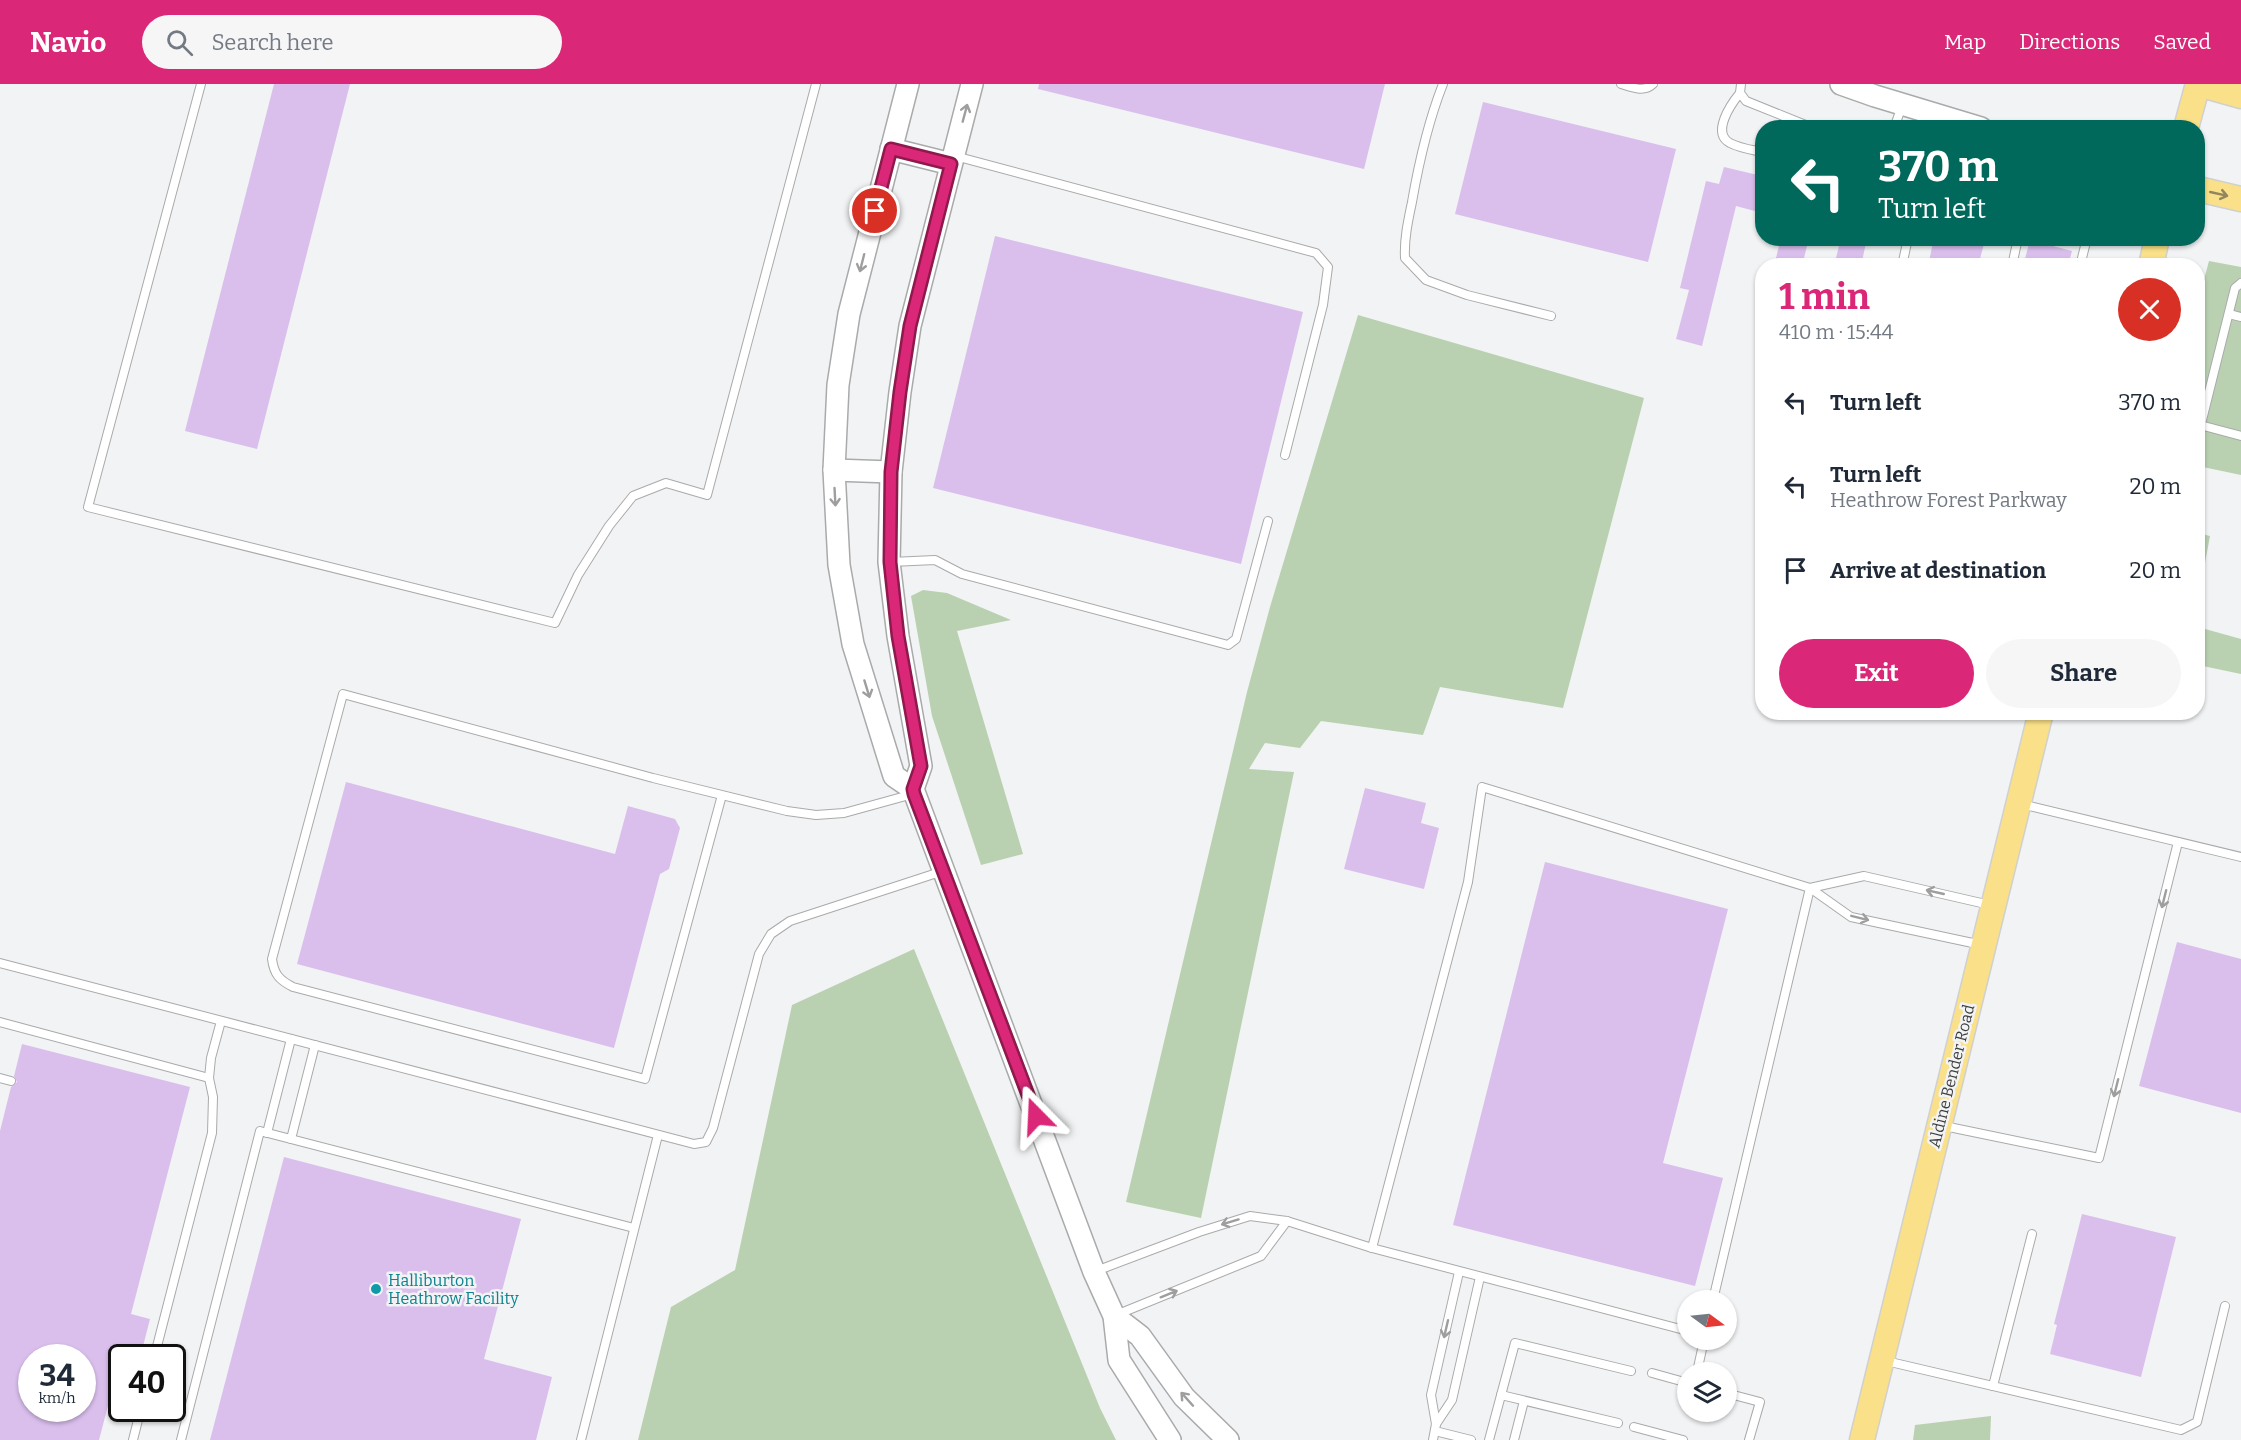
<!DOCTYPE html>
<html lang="en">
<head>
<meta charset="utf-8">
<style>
	:root { --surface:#fff; --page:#f6f6f7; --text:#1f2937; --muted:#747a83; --accent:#db2777 }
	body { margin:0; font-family:Bitter,serif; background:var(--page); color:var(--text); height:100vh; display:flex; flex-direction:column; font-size:22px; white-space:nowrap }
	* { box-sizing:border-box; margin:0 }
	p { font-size:20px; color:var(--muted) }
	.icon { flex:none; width:33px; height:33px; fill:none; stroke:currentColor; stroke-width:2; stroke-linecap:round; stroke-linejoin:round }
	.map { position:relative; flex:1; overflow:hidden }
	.details { position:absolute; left:1755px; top:174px; width:450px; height:462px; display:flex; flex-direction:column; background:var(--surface); border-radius:24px; box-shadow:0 2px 4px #0004 }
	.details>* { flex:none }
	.banner { position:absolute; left:1755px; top:36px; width:450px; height:126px; border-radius:24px; box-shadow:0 2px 4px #0004; background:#00695c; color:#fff; overflow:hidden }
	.needle { width:39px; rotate:105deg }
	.buttons { position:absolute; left:1677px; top:1206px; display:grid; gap:12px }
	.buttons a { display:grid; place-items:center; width:60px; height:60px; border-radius:50%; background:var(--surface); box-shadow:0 2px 4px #0004; font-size:30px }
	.speed { position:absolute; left:18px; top:1260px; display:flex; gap:12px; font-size:30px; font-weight:700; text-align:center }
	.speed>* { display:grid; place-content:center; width:78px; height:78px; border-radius:50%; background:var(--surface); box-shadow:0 2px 4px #0004; line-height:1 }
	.speed small { font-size:15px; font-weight:400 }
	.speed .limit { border:3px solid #111; border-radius:9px; background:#fff; color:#111 }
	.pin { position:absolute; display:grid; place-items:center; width:51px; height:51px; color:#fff; margin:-26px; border:3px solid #fff; border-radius:50%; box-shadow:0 2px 6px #0007 }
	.me { position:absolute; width:66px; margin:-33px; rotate:339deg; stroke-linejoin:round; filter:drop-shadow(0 0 4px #0008) }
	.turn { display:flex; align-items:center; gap:21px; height:126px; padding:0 24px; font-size:27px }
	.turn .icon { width:78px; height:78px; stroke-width:2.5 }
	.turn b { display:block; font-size:42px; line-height:51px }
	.round { display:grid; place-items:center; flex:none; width:63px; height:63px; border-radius:32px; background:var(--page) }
	.head { display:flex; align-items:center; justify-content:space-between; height:102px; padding:0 24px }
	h1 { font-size:36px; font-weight:700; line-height:45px; color:var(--accent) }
	.button { display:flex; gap:12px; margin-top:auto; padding:12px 24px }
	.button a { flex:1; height:69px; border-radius:36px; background:var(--accent); color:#fff; font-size:24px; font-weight:700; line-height:69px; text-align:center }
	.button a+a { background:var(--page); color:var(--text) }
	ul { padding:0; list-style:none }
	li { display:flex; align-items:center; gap:18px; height:84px; padding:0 24px }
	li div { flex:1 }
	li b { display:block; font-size:22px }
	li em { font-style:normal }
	header { display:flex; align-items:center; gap:36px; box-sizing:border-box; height:84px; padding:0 30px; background:var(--accent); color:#fff }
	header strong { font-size:28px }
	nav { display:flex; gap:33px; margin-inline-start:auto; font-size:21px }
	.search { width:420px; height:54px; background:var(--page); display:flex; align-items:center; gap:15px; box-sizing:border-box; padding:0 21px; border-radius:33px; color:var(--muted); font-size:22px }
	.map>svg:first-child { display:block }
	.green { fill:#b9d1b1 }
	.building { fill:#dabfed; fill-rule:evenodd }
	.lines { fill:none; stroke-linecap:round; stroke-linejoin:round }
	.lane-casing { stroke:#a9aaab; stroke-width:10 }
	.secondary-casing { stroke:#a9aaab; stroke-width:24 }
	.primary-casing { stroke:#d0d0d0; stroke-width:27 }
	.lane { stroke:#fff; stroke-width:8 }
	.secondary { stroke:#fff; stroke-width:21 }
	.primary { stroke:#fae088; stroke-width:24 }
	.oneway { stroke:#9e9e9e }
	.oneway2 { stroke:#92865f }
	.route-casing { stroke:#8e194d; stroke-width:15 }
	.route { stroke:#db2777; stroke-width:10 }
	.culture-dot { fill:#0f9aa8; stroke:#f2f3f4; stroke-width:2 }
	.labels { text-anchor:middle; stroke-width:5; stroke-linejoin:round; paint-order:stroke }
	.street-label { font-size:16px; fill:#3d3d3d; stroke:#f2f3f4 }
	.culture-label { font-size:16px; fill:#0d838f; stroke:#f2f3f4; text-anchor:start }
</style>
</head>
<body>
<header>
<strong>Navio</strong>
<div class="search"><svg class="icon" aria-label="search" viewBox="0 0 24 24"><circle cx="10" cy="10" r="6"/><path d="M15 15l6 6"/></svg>Search here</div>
<nav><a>Map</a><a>Directions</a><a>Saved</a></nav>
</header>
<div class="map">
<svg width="2241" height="1356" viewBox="0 0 2241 1356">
	<rect width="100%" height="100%" fill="#f2f3f4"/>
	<!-- green -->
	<g class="green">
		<polygon points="2209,177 2241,183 2241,391 2198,382 2198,218"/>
		<polygon points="1358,231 1644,314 1563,624 1440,603 1423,651 1321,637 1300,664 1265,659 1249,685 1294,688 1201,1134 1126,1118 1247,608 1270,523"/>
		<polygon points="2198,449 2210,452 2198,516"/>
		<polygon points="923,506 947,509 1011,536 957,547 1023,770 981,781 932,632 911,512"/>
		<polygon points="2198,543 2241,555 2241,590 2198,581"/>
		<polygon points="914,865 1100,1324 1116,1356 638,1356 671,1223 735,1186 792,921"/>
		<polygon points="1991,1332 1990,1356 1913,1356 1915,1341"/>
	</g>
	<!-- building -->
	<g class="building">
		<polygon points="274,0 350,0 257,365 185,347"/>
		<polygon points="1039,0 1385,0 1364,85 1038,5"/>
		<polygon points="1483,18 1676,65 1648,178 1455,130"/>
		<polygon points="1724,83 1762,92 1762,129 1736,122 1702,262 1676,255 1689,206 1680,204 1706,97 1719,100"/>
		<polygon points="995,152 1303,228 1241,480 933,404"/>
		<polygon points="1781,154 1809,154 1802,182 1774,182"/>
		<polygon points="1841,154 1867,154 1861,182 1834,182"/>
		<polygon points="1934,154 1964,154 1984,160 1978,182 1928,182"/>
		<polygon points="2030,156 2072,167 2068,182 2023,182"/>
		<polygon points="346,698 615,770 628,722 675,735 680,744 669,785 660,790 614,964 297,880"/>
		<polygon points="1365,704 1426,719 1421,739 1439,744 1424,805 1344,785"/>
		<polygon points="1545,778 1728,825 1663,1079 1723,1094 1695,1202 1453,1141"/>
		<polygon points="2177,858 2241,875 2241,1029 2139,1002"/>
		<path d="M 22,960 L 190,1003 L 131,1230 L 150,1235 L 140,1274 L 122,1274 L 122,1292 L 116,1291 L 99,1356 L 0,1356 L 0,1047 L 11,1003 L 17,998 L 14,992 ZM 32,1274 L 82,1274 L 82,1324 L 32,1324 Z"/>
		<polygon points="284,1073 521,1135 484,1275 552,1293 536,1356 210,1356"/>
		<polygon points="2082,1130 2176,1153 2141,1293 2050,1270 2057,1241 2054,1240"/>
	</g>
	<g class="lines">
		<!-- lane casing -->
		<g class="lane-casing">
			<g id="lane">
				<polyline points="201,0 88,423 555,539 578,491 609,442 633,412 666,399 707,411 816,0"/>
				<path d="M 1443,0 C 1428,38 1419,78 1412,118 C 1408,137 1404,155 1405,174 L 1426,196 L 1467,211 L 1551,232"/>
				<path d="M 1621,0 C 1631,3 1644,9 1653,0"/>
				<polyline points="1741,0 1740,9 1746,17 1813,44"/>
				<path d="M 1740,9 C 1731,20 1711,49 1730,59 C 1739,64 1753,66 1762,68"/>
				<polyline points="1894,44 1902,22"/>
				<polyline points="955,72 1316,169 1328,183 1323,221 1285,371"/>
				<polyline points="1902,182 1908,154"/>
				<polyline points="2012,182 2018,154"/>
				<polyline points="2080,182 2087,154"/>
				<polyline points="2229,230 2241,233"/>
				<polyline points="2200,341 2241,352"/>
				<polyline points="2198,352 2235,204 2241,199"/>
				<polyline points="891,478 935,476 962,490 1228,561 1236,555 1268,437"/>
				<path d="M 722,711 L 645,995 L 293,903 C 279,896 274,890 272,875 L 343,610 L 653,694 L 787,727 L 816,731 L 844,729 L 913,710"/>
				<polyline points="2021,720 2241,773"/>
				<polyline points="1810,804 1864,792 1990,821"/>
				<polyline points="0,879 694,1060 706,1058 713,1044 759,870 771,850 790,837 943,787"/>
				<polyline points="0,938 209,994"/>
				<polyline points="0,994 11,997"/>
				<polyline points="1944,1042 2099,1074 2178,758"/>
				<polyline points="267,1049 291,955"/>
				<polyline points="291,1055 315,961"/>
				<polyline points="1372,1164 1688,1247"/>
				<polyline points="1096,1187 1199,1148 1250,1132 1287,1137 1372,1164 1468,798 1482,703 1810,804 1851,833 1982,861"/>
				<polyline points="1713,1216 1810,804"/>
				<polyline points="1116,1231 1261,1172 1287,1137"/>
				<polyline points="154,1274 212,1049 213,1013 209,994 211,974 221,937"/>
				<polyline points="1886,1277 2181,1346 2197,1338 2225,1222"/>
				<polyline points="1697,1288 1704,1256"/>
				<polyline points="1652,1289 1688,1299"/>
				<polyline points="1993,1302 2032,1150"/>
				<polyline points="1726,1309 1760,1318 1749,1356"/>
				<polyline points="1501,1311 1618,1339"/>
				<polyline points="1436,1340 1452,1316 1480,1193"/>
				<polyline points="1634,1343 1683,1356"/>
				<polyline points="1435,1347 1471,1356"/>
				<polyline points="133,1356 141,1324"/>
				<polyline points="181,1356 260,1047 634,1144"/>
				<polyline points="581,1356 658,1051"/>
				<polyline points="1433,1356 1436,1340 1431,1311 1459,1188"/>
				<polyline points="1489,1356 1515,1259 1631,1287"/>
				<polyline points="1514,1356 1524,1317"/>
			</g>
		</g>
		<!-- secondary casing -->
		<g class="secondary-casing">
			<g id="secondary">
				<polyline points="908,0 849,230 838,301 834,386 839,481 853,560 894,692 913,705 1094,1188 1114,1232 1119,1276 1170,1356"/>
				<polyline points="1841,0 1875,12 1981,44"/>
				<polyline points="891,65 951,80"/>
				<polyline points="834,386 891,388"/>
				<polyline points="913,705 921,682 898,552 889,478 891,388 900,308 910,242 972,0"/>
				<polyline points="1114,1232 1140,1252 1184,1313 1228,1356"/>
			</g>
		</g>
		<!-- primary casing -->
		<g class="primary-casing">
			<g id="primary">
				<polyline points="2198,0 2241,12"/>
				<polyline points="2186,44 2198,0"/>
				<polyline points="2198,105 2241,115"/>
				<polyline points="2151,182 2157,154"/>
				<polyline points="1862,1356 2041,628"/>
			</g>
		</g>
		<!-- lane -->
		<use href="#lane" class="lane"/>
		<!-- secondary -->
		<use href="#secondary" class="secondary"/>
		<!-- primary -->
		<use href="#primary" class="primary"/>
	</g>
	<!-- one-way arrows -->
	<defs><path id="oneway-shaft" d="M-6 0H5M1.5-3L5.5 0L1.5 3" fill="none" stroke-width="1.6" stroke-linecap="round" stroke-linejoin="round" transform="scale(1.5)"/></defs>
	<g class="oneway">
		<use href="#oneway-shaft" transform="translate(965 29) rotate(-75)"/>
		<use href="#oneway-shaft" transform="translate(862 179) rotate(104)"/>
		<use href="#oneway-shaft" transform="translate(835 413) rotate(87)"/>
		<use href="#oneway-shaft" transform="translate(867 605) rotate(73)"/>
		<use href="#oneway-shaft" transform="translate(1935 808) rotate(-167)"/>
		<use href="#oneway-shaft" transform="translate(2164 815) rotate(104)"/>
		<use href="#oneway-shaft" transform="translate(1860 834) rotate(14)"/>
		<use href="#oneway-shaft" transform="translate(2116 1004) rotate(104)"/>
		<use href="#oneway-shaft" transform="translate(1230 1138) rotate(163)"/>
		<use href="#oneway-shaft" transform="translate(1169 1210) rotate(-22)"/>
		<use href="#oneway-shaft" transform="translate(1446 1245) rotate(103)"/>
		<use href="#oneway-shaft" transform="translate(1187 1315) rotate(-132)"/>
	</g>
	<use class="oneway2" href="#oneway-shaft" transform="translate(2219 110) rotate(13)"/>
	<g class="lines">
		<!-- route casing -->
		<g class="route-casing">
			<polyline id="route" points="875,127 891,65 951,80 910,242 900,308 891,388 890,478 898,552 921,682 913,705 914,710 1036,1032"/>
		</g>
		<!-- route -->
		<use href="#route" class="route"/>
	</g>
	<!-- markers -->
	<circle class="culture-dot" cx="376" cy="1205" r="6"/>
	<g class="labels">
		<!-- street labels -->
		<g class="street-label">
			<text transform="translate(1951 992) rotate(-76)" y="6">Aldine Bender Road</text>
		</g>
		<!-- culture labels -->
		<g class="culture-label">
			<text x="388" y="1202">Halliburton<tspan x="388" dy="18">Heathrow Facility</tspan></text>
		</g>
	</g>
</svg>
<div class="buttons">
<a><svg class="needle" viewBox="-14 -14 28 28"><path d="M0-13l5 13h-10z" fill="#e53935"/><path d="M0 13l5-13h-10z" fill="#747a83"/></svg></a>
<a><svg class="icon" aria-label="layers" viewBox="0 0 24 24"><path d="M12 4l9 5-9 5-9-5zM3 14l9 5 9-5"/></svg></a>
</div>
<div class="speed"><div>34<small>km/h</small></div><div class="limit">40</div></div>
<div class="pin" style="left:875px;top:127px;background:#d93025"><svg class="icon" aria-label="arrive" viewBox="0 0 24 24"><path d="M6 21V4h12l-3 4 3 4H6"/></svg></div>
<svg class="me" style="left:1036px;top:1032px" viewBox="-20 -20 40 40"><path d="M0-17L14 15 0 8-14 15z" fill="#db2777" stroke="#fff" stroke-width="4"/></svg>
<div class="banner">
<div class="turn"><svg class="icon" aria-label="left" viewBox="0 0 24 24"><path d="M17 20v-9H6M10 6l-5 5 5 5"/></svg><div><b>370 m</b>Turn left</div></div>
</div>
<section class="details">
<div class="head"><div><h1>1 min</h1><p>410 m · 15:44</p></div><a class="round" style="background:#d93025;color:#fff"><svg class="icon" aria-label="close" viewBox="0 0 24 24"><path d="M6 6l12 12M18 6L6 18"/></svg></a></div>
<ul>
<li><svg class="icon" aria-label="left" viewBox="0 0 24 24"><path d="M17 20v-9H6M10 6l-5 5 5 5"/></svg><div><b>Turn left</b></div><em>370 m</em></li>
<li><svg class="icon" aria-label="left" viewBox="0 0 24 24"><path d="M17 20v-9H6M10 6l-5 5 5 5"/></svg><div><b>Turn left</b><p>Heathrow Forest Parkway</p></div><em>20 m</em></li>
<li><svg class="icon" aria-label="arrive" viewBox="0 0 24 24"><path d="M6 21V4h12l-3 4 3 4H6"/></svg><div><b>Arrive at destination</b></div><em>20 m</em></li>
</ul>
<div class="button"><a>Exit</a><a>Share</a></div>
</section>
</div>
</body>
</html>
